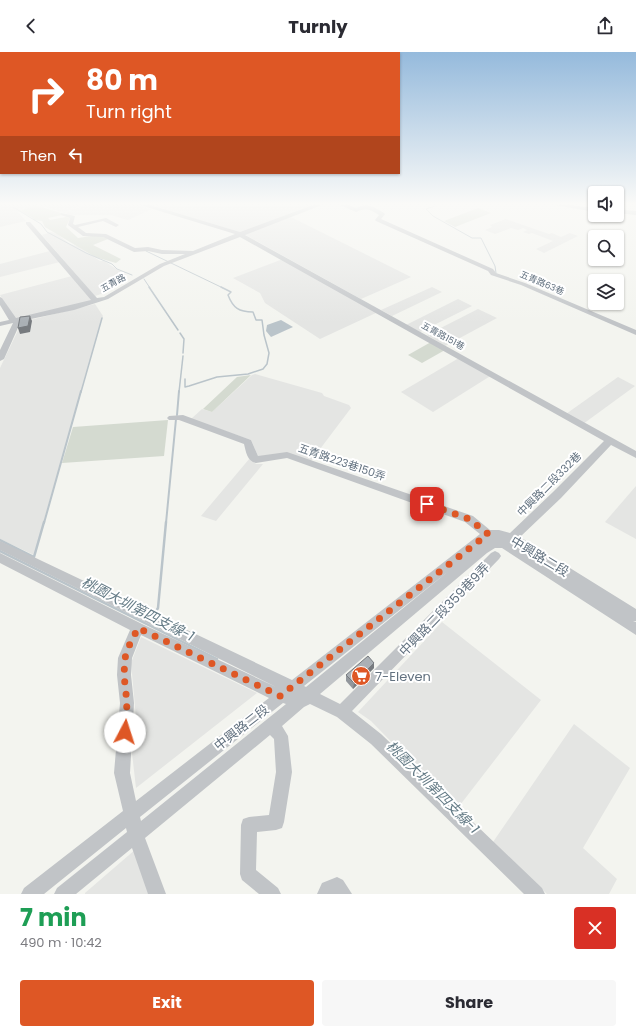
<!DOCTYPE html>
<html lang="en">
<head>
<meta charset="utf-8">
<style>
	:root { --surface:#fff; --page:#f7f7f7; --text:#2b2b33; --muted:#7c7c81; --accent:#de5725 }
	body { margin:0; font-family:Poppins,"Noto Sans TC",sans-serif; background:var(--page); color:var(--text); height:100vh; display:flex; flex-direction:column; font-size:15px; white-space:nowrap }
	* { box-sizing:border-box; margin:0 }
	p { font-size:13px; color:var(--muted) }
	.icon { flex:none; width:22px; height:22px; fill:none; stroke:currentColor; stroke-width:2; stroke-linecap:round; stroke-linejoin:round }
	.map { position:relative; height:842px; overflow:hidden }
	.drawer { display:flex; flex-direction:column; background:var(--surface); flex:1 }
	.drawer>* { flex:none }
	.top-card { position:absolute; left:0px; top:0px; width:400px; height:122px; box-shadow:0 1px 3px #0004; background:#de5725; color:#fff; overflow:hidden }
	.buttons { position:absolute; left:588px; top:134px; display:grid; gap:8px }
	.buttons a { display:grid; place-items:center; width:36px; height:36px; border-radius:4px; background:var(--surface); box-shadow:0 1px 3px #0004; font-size:20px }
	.pin { position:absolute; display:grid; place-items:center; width:34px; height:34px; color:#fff; margin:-17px; border-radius:8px; box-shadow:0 2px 6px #0006 }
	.me { position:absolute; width:44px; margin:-22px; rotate:5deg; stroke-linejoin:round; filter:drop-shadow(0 0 3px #0008) }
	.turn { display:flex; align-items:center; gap:14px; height:84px; padding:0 20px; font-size:18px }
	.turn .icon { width:52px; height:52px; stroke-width:2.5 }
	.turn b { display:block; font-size:28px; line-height:34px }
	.then { display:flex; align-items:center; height:38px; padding:0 20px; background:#0003; gap:8px; font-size:15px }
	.round { display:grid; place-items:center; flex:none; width:42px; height:42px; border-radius:4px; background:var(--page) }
	.headline { display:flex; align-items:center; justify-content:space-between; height:68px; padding:0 20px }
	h1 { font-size:24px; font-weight:700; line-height:30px; color:#1e9e55 }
	.button { display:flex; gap:8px; margin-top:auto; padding:8px 20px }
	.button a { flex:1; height:46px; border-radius:4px; background:var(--accent); color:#fff; font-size:16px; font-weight:700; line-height:46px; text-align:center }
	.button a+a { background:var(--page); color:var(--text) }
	header { display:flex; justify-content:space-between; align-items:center; height:52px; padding:0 20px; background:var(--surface); font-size:18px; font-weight:700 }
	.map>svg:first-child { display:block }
	.built { fill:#e4e5e3 }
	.green { fill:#d4dad0 }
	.water { fill:#bac4ca }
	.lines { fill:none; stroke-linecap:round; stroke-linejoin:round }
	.stream-far3 { stroke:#bac4ca; stroke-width:1 }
	.stream-far2 { stroke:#bac4ca; stroke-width:1.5 }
	.stream-far1 { stroke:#bac4ca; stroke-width:2 }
	.stream { stroke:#bac4ca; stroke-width:2.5 }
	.minor { fill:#c1c4c7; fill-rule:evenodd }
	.wall { fill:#92979c }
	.shaded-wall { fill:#777b7f }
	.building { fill:#aab0b5; stroke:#777b7f }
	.route { stroke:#de5725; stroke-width:7; stroke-dasharray:0 12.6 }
	.labels { text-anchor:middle; stroke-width:4; stroke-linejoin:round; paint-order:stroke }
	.far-street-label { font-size:9px; fill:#637280; stroke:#fff }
	.street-label { font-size:11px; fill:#637280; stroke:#fff }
	.near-street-label { font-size:13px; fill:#637280; stroke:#fff }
	.near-poi-label { font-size:13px; fill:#637280; stroke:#fff; text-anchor:start }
	.near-water-label { font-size:14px; font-style:italic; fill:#637a85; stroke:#fff }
</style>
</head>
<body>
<header><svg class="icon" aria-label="back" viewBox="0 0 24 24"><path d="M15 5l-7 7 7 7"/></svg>Turnly<svg class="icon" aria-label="share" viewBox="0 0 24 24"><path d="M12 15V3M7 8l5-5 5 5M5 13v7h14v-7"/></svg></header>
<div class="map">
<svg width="636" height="842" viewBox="0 0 636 842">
	<rect width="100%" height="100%" fill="#f3f4ef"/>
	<!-- built -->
	<g class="built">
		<polygon points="0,153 35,153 18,160 26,169 0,175"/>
		<polygon points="38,153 82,153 64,161"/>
		<polygon points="84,153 139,153 152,157 128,168 111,163 70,163 65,161"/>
		<polygon points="148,153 255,154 313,153 240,180"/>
		<polygon points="291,165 411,225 361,247 244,182"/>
		<polygon points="506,167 549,182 552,181 561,185 570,181 578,184 544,201 536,197 553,189 532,181 529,182 523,180 527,178 523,176 518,178 511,176 495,182 485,178 492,175 490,173"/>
		<polygon points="51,180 57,182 70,192 77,194 100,209 104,209 126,223 120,226 111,226 105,231 101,238 104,241 95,244 42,183"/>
		<polygon points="50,199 60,210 0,225 0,212"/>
		<polygon points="283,207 378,260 320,287 265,251 260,241 233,226"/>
		<polygon points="72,224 94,248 15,267 0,243"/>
		<polygon points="432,235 442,240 392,264 381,258"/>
		<polygon points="458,247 472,254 420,280 406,273"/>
		<polygon points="95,252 103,264 34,503 0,487 0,316 22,270"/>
		<polygon points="478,257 497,266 445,294 427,283"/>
		<polygon points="459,306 492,323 433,360 401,340"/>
		<polygon points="255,322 322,341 324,344 349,353 351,356 311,409 285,401 259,406 251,388 191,367 202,357 212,360 252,323"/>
		<polygon points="618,325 635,334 583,372 566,362"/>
		<polygon points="250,406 256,412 263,412 216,469 201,464"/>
		<polygon points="636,434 636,487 605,470"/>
		<polygon points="442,570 541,648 457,757 371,669 358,660"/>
		<polygon points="141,585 257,641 136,736 132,701 137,676 131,611"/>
		<polygon points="574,672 630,716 583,796 617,827 609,842 547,842 493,790"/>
		<polygon points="136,797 153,842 85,842 85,841"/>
	</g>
	<!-- green -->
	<g class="green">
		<polygon points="35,153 61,161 62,163 48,166 50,168 66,165 70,166 66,175 78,186 98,183 108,187 93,193 121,207 116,211 95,205 45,175 42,169 34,168 33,166 20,159"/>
		<polygon points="478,156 491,161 455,175 444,169"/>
		<polygon points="431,290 445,298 422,311 408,303"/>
		<polygon points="251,323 212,360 203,357 237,325"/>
		<polygon points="168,368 164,404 62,411 73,375"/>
	</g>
	<!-- water -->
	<polygon class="water" points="281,268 293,275 271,285 266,279 267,273"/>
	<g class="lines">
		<!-- stream-far3 -->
		<g class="stream-far3">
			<polyline points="435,154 426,157 433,164 472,186 481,186 495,214 496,221"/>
			<polyline points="13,155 41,172 47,180 86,201 112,212 117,217 132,223"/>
			<polyline points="146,199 223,236"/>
			<polyline points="144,227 150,236"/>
		</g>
		<!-- stream-far2 -->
		<g class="stream-far2">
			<polyline points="149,235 178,278"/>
			<polyline points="180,281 184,287 183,301"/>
			<path d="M 185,327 L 185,335 L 189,334 L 217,325 L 248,322 L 263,317 L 267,312 L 269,301 L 264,283 L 262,268 L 256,268 L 253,260 C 239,260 233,256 228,243 L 231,240 L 221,235"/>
			<polyline points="81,340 102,266"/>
			<polyline points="179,340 183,304"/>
		</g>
		<!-- stream-far1 -->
		<g class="stream-far1">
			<polyline points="177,363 179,339"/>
			<polyline points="44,471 81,339"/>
			<polyline points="166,471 176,367"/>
		</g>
		<!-- stream -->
		<g class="stream">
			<polyline points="0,488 34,505 44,470"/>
			<polyline points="0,499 217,607"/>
			<polyline points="153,564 158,556 166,470"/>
		</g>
		<!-- minor -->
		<g class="minor">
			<path d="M 140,153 L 150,153 L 240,180 L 313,153 L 322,153 L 245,183 L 636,399 L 636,406 L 611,393 L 561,446 L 520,485 L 636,557 L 636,569 L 633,569 L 636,570 L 636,583 L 502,496 L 495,496 L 487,501 L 320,642 L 340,652 L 491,501 L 495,499 L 499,501 L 501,504 L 499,507 L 352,659 L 381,682 L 542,836 L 545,842 L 524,842 L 371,692 L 337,665 L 310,652 L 304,655 L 282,674 L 288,684 L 292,720 L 284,770 L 282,776 L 276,778 L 257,780 L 256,818 L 278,836 L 281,842 L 259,842 L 242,828 L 240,822 L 241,773 L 243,767 L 249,765 L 269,763 L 276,720 L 274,687 L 270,683 L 145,786 L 166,842 L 148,842 L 132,796 L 76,842 L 54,842 L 57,836 L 127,780 L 126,776 L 44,842 L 21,842 L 24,836 L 123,759 L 114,721 L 120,651 L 117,623 L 118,606 L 130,578 L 0,511 L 0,501 L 142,572 L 276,635 L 0,498 L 0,489 L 292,628 L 480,482 L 465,470 L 287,406 L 256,411 C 247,409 246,400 244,392 L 179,368 L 169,368 L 167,366 L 169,364 L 183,363 L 251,388 L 258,404 L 287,400 L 290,401 L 473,464 L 490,478 L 499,478 L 510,481 L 553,440 L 604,389 L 240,185 L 164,214 L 108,247 L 74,258 L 21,269 L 4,307 L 0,309 L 0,298 L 13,271 L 0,274 L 0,270 L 9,268 L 0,253 L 0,245 L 2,246 L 16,266 L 91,248 L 26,172 L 26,170 L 30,170 L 97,246 L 104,245 L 160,212 L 185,202 L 162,202 L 148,199 L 134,200 L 103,185 L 83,184 L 68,173 L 70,166 L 61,163 L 61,161 L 75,164 L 73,172 L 75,173 L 106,166 L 119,173 L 116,175 L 103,169 L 78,175 L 86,181 L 106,182 L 135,196 L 148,195 L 162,198 L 193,199 L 235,182 ZM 450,518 L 306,635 L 304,634 ZM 141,583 L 269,646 L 136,749 L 130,721 L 134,651 L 131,623 L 132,606 ZM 283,651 L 286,652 L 141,769 L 140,765 Z"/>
			<path d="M 340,153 L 349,153 L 356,156 C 367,150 374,155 384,161 L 385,162 L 381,167 L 493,217 L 496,221 L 525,231 L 636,278 L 636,283 L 521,233 L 491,223 L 488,219 L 376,169 L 375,168 L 379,163 C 369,157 366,156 356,160 Z"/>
			<polygon points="554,153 571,153 595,156 595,160"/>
			<polygon points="617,157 636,159 636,163 617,161"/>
			<polygon points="337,825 343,828 352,842 317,842 322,831"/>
		</g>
	</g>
	<!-- wall -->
	<polygon class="wall" points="374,616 353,637 346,629 346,623"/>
	<!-- shaded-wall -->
	<g class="shaded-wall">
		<polygon points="30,264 32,269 30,280 20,282 18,276"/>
		<polygon points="374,611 374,616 353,637 354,631"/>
	</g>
	<!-- building -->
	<g class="building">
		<polygon points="30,264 28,274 18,276 20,265"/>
		<polygon points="368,604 374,611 354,631 346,623"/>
	</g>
	<!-- sky -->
	<linearGradient id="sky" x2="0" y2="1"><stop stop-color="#95badc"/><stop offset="0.56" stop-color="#fafaf8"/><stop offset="1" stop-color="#fafaf8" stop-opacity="0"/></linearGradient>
	<rect width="636" height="271" fill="url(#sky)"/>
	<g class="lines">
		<!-- route -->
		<polyline class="route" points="125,680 127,651 124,623 125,606 128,596 138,576 280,644 488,482 469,467 427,452"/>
	</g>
	<!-- icons -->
	<defs>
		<g id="supermarket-disc" transform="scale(1)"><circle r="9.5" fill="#de5725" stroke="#fff"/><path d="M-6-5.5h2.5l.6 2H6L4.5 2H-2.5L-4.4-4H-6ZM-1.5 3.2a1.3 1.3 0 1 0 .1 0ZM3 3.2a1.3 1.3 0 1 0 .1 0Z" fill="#fff"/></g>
	</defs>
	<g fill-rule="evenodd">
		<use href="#supermarket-disc" x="361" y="624"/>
	</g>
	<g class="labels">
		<!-- far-street labels -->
		<g class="far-street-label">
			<text transform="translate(113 231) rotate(-29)" y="3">五青路</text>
			<text transform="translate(542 231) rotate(23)" y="3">五青路63巷</text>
			<text transform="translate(443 284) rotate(29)" y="3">五青路151巷</text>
		</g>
		<!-- street labels -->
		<g class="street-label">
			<text transform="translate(342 410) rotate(19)" y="4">五青路223巷150弄</text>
			<text transform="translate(549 432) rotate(-45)" y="4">中興路二段332巷</text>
		</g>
		<!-- near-street labels -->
		<g class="near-street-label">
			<text transform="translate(540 504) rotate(31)" y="5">中興路二段</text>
			<text transform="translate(444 557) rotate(-46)" y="5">中興路二段359巷9弄</text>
			<text transform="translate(241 675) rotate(-38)" y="5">中興路二段</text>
		</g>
		<!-- near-poi labels -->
		<g class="near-poi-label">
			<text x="375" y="629">7-Eleven</text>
		</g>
		<!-- near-water labels -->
		<g class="near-water-label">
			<text transform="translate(138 557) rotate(27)" y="5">桃園大圳第四支線-1</text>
			<text transform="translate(433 735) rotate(45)" y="5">桃園大圳第四支線-1</text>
		</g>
	</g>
</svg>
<div class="buttons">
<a><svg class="icon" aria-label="sound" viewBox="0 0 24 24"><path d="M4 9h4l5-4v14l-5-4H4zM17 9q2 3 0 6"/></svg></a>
<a><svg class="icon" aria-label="search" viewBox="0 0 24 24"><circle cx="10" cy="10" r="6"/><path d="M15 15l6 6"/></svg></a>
<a><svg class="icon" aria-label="layers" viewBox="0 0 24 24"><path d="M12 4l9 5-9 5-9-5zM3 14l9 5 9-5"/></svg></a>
</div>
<div class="pin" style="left:427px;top:452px;background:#d93025"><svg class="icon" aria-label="arrive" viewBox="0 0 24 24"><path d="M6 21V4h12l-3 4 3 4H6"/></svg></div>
<svg class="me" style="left:125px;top:680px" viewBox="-20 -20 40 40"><circle r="19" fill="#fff"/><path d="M0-13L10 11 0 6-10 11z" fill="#de5725"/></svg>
<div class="top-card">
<div class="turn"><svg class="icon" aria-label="right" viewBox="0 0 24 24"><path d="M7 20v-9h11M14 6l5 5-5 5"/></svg><div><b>80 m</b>Turn right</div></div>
<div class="then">Then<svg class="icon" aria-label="left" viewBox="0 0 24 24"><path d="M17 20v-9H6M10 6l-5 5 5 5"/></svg></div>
</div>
</div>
<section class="drawer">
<div class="headline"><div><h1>7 min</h1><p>490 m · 10:42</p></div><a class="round" style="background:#d93025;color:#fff"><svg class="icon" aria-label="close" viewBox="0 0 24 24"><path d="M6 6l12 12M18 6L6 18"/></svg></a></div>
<div class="button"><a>Exit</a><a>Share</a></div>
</section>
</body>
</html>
